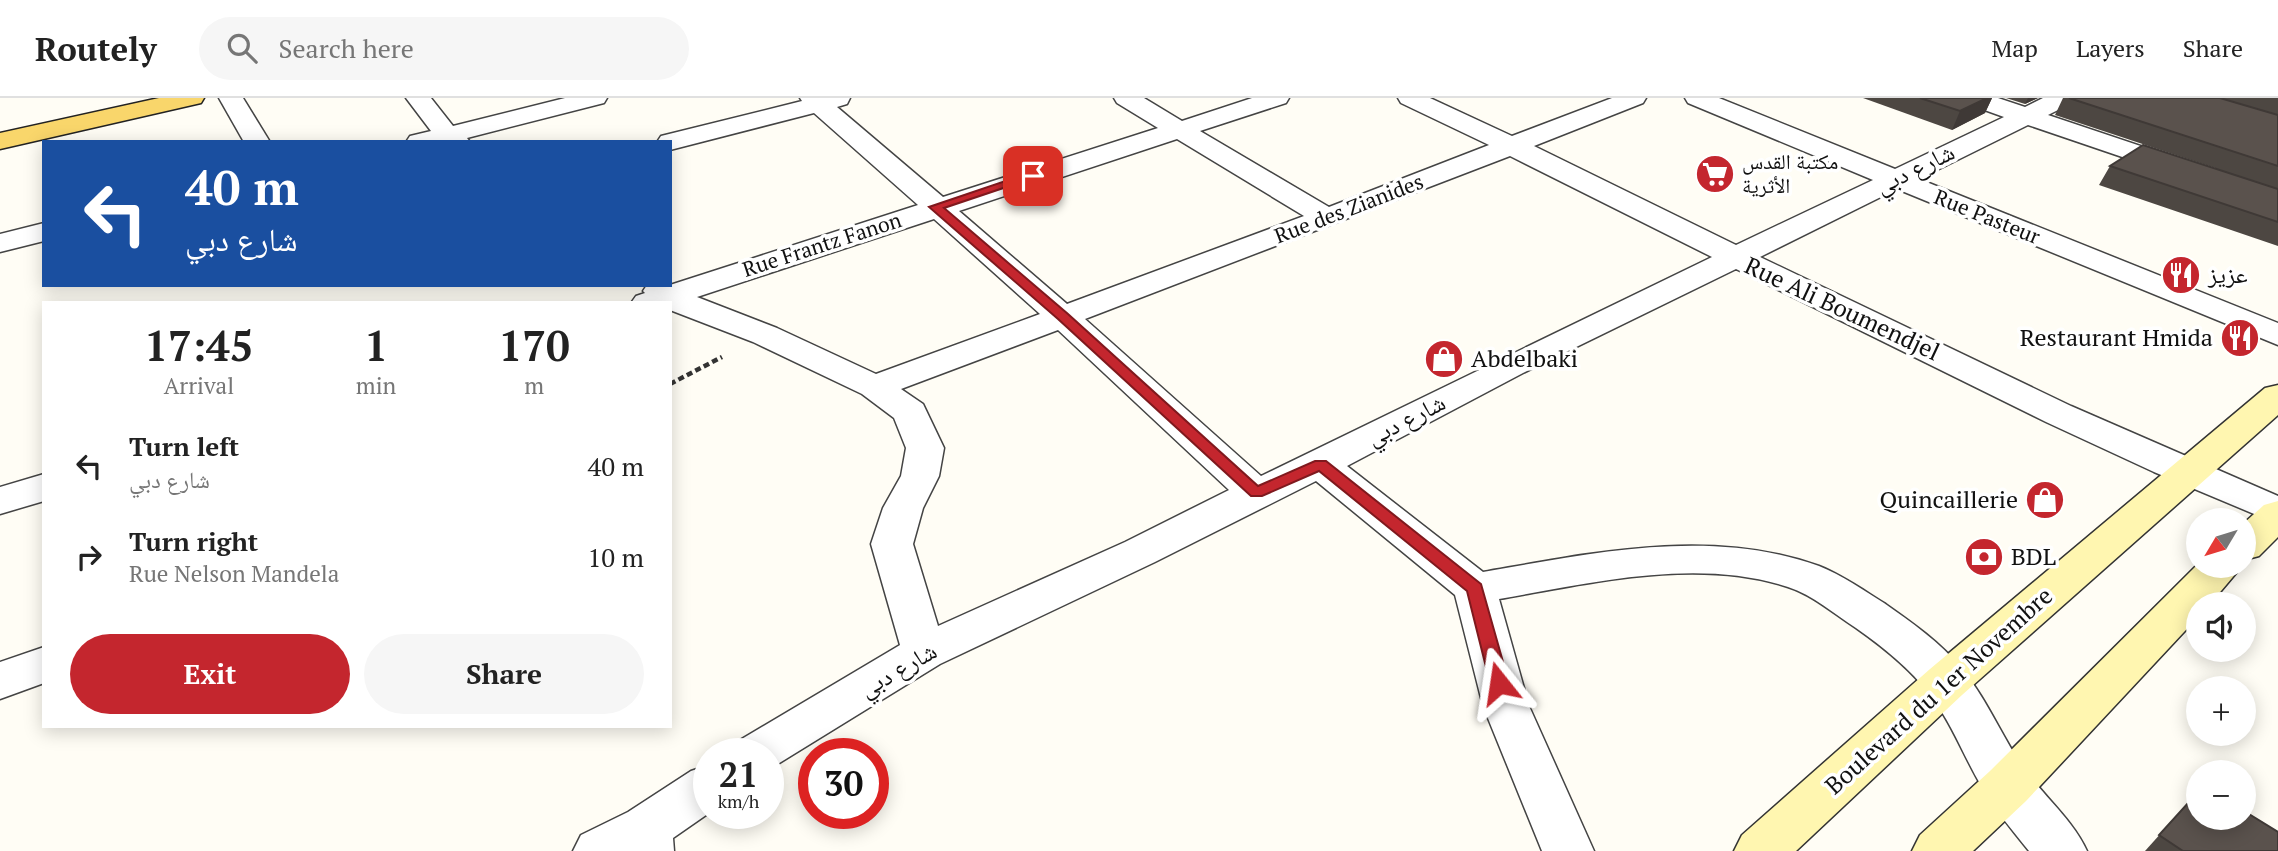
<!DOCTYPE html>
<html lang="en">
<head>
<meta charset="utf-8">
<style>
	:root { --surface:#fff; --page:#f6f6f6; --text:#222; --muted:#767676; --line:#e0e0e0; --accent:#c4262e }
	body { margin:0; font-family:"PT Serif","Noto Naskh Arabic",serif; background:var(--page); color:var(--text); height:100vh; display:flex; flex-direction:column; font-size:26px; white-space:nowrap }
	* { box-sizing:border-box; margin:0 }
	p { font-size:23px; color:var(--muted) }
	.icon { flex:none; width:38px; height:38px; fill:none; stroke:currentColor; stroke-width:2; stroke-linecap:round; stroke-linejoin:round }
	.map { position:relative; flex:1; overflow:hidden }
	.details { position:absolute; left:42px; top:203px; width:630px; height:427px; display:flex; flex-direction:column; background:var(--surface); border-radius:0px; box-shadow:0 4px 18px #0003 }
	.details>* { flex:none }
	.banner { position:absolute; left:42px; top:42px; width:630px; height:147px; border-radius:0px; box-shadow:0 4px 18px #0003; background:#1a4fa0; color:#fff; overflow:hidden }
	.needle { width:46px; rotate:232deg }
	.tools { position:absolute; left:2186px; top:410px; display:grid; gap:14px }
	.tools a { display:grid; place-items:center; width:70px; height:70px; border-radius:50%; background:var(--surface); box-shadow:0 4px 18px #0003; font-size:35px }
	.speed { position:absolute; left:693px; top:640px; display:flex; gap:14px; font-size:35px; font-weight:700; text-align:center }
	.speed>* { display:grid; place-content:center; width:91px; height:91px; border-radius:50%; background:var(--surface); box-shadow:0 4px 18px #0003; line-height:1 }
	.speed small { font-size:18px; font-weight:400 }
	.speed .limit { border:10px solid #d22; background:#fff; color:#111 }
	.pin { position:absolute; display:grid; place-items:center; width:60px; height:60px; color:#fff; margin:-30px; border-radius:14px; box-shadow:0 4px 10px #0006 }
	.me { position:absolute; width:77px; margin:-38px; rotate:345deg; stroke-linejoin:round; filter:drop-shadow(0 0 5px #0008) }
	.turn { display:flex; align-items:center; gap:24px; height:147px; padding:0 28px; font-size:32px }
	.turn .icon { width:91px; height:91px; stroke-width:2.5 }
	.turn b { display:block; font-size:49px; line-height:60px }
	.eta { display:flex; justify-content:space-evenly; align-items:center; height:119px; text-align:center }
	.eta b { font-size:42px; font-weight:600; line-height:49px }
	.action { display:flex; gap:14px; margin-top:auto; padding:14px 28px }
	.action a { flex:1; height:80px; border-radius:42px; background:var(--accent); color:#fff; font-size:28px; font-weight:600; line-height:80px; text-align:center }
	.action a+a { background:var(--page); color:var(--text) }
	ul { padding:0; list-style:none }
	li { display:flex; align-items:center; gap:21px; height:91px; padding:0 28px }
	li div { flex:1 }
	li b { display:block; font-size:26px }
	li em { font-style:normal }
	header { display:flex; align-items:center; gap:42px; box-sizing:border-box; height:98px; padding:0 35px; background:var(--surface); border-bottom:2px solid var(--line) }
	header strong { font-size:33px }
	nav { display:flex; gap:38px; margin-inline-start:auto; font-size:24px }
	.search { width:490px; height:63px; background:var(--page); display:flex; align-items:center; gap:18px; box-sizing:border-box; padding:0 24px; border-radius:38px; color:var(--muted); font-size:26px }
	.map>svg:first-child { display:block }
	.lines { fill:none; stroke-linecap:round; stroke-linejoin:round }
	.street-casing { stroke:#444; stroke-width:3 }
	.secondary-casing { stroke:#333; stroke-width:3 }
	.primary-casing { stroke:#222; stroke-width:3 }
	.path { stroke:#333; stroke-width:4.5; stroke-dasharray:6 3.5; stroke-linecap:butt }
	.street { fill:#fff; fill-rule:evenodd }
	.secondary { fill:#fff6b0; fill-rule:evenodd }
	.primary { fill:#f9d66b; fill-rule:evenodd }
	.wall { fill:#4d4742 }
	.shaded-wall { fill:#3f3936 }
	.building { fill:#5a524d; stroke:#3f3936; stroke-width:2 }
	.route { fill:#c4262e; stroke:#7f191e; stroke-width:2 }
	.labels { text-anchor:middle; stroke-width:7; stroke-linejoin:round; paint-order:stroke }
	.far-poi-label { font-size:21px; fill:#111; stroke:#fff; text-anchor:start }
	.far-street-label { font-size:21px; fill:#111; stroke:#fff }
	.street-label { font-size:24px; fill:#111; stroke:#fff }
	.poi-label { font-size:24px; fill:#111; stroke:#fff; text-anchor:start }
</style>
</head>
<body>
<header>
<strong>Routely</strong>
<div class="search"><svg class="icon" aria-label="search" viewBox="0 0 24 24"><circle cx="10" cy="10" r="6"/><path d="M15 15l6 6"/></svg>Search here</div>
<nav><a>Map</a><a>Layers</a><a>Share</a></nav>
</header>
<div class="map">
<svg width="2278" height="753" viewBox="0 0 2278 753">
	<rect width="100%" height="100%" fill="#fffdf5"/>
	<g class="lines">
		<!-- street casing -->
		<g class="street-casing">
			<g id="street">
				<polygon points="219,0 243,0 270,44 244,44"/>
				<polygon points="406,0 431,0 453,28 565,0 607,0 604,5 467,40 470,44 406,44 410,38 431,33"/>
				<path d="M 800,0 L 850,0 L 847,6 L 837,9 L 943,99 L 1158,30 L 1117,5 L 1114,0 L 1144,0 L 1182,23 L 1252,0 L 1289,0 L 1286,5 L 1200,33 L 1329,109 L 1489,47 L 1401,5 L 1398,0 L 1430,0 L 1512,38 L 1612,0 L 1646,0 L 1643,5 L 1534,48 L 1736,147 L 1873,82 L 1688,5 L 1685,0 L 1719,0 L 1895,71 L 2004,19 L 1965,5 L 1962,0 L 1998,0 L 2025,9 L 2043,0 L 2075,0 L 2072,5 L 2048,17 L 2278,94 L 2278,112 L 2028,27 L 1919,81 L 2278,225 L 2278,247 L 1897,91 L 1760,159 L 2071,308 L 2278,398 L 2278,426 L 2154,374 L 2046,324 L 1736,171 L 1523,275 L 1347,368 L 1483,474 C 1592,455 1711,429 1819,468 C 1842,477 1863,492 1884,505 C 1911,524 1940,544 1961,570 C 1984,597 1998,630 2017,660 C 2037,693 2071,718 2087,753 L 2029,753 C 2013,733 1995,712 1982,689 C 1964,659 1952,625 1930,597 C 1911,571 1883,549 1856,530 C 1834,516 1813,497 1788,489 C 1697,459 1591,485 1499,501 L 1529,608 L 1594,753 L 1542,753 L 1483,608 L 1455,497 L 1316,383 L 1155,464 L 940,566 L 768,672 L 768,656 L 733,656 L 740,642 L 900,547 L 871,446 L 883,410 L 901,378 L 906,350 L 894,320 L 862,296 L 753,244 L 670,212 L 670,205 L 631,205 L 636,198 L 645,195 L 643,193 L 647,187 L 670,187 L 918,107 L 814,15 L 670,52 L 670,44 L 657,44 L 661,38 L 802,3 ZM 1177,41 L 1304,118 L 1067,206 L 959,113 ZM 1510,58 L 1712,159 L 1261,378 L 1085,221 ZM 934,121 L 1040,216 L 876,276 L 777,230 L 697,199 ZM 1058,232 L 1229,392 L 1125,444 L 938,528 L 913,446 L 923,410 L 939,378 L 944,350 L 923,306 L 901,291 Z"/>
				<polygon points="44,125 44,143 0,154 0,136"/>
				<polygon points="44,376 44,403 0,416 0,389"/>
				<polygon points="44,549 44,585 0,601 0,564"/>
				<polygon points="709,667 709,715 673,740 674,753 573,753 581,737 628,714 691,673"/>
			</g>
		</g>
		<!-- secondary casing -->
		<g class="secondary-casing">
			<g id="secondary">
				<polygon points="2278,287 2278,317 1962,597 1796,753 1734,753 1742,737 1930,571 2265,290"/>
				<polygon points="2278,403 2278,439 2259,458 2244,462 2244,425 2264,407"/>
				<polygon points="2198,466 2243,467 2210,506 2198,506 2198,519 2026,703 1973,753 1912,753 1920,737 1990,673"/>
			</g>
		</g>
		<!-- primary casing -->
		<g class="primary-casing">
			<polygon id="primary" points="159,0 204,0 201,5 0,51 0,35"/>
		</g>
		<!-- path -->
		<polyline class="path" points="670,286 722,259"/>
		<!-- street -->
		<use href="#street" class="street"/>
		<!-- secondary -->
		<use href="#secondary" class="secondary"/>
		<!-- primary -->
		<use href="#primary" class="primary"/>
	</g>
	<!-- wall -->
	<g class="wall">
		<polygon points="1863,0 1992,0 1985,15 1952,32"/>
		<polygon points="2006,0 2038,0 2025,6"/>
		<polygon points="2063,0 2278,0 2278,148 2099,87 2110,68 2215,70 2055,17"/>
		<polygon points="2198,694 2278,753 2145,753"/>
	</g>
	<!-- shaded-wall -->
	<g class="shaded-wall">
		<polygon points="1987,0 1992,0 1985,15 1952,32 1960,13"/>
		<polygon points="2028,0 2038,0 2025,6"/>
	</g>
	<!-- building -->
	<g class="building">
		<polygon points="1920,0 1987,0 1960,13"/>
		<polygon points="2069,0 2220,0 2278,17 2278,68"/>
		<polygon points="2143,47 2278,91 2278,124 2110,68"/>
		<polygon points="2198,694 2198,719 2244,719 2244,713 2278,734 2278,753 2183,753 2159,737"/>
	</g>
	<!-- route -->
	<polygon class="route" points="1029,75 1039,78 944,110 1068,216 1258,388 1315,363 1326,363 1481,486 1509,585 1506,590 1499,592 1493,590 1490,585 1467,493 1319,373 1262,398 1251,398 1058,221 929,109"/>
	<!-- icons -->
	<defs>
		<g id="supermarket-disc" transform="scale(2.0125)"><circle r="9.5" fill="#c4262e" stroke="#fff"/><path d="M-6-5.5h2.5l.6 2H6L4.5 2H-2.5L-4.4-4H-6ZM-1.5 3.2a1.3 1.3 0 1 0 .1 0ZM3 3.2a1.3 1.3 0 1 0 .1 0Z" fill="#fff"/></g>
		<g id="restaurant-disc" transform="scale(2.0125)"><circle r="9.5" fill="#c4262e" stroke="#fff"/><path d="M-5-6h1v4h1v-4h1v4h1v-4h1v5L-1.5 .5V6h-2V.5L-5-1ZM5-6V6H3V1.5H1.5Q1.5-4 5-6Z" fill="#fff"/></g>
		<g id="shop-disc" transform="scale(2.0125)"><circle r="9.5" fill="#c4262e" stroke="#fff"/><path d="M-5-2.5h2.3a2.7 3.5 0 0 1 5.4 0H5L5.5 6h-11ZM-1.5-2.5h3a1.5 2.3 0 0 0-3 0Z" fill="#fff"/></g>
		<g id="bank-disc" transform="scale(2.0125)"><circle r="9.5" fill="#c4262e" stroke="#fff"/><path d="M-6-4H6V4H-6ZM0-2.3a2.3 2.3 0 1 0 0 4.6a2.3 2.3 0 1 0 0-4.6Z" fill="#fff"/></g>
	</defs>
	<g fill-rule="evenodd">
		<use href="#supermarket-disc" x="1715" y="76"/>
		<use href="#restaurant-disc" x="2181" y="177"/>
		<use href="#restaurant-disc" x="2240" y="240"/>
		<use href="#shop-disc" x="1444" y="261"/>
		<use href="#shop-disc" x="2045" y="402"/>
		<use href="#bank-disc" x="1984" y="459"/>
	</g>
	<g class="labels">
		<!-- far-poi labels -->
		<g class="far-poi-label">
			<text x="1742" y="71">مكتبة القدس<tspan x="1742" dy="24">الأثرية</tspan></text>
		</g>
		<!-- far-street labels -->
		<g class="far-street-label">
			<text transform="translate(1349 111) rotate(-21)" y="7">Rue des Zianides</text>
			<text transform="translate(1987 119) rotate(22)" y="7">Rue Pasteur</text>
			<text transform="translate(822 147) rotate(-18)" y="7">Rue Frantz Fanon</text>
		</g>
		<!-- street labels -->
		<g class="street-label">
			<text transform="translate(1915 71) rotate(-26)" y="8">شارع دبي</text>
			<text transform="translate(1842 211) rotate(25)" y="8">Rue Ali Boumendjel</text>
			<text transform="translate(1406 322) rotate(-27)" y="8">شارع دبي</text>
			<text transform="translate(898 572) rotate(-30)" y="8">شارع دبي</text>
			<text transform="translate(1939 593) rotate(-42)" y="8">Boulevard du 1er Novembre</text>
		</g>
		<!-- poi labels -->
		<g class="poi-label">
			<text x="2208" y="185">عزيز</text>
			<text x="2213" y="248" text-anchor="end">Restaurant Hmida</text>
			<text x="1471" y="269">Abdelbaki</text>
			<text x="2018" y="410" text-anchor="end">Quincaillerie</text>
			<text x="2011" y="467">BDL</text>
		</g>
	</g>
</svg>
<div class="tools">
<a><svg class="needle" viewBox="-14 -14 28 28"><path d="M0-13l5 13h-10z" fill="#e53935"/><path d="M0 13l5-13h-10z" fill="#767676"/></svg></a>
<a><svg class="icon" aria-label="sound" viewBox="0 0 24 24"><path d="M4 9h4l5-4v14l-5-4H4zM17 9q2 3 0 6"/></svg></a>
<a>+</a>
<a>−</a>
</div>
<div class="speed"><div>21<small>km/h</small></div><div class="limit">30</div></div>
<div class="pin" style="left:1033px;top:78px;background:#d93025"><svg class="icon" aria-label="arrive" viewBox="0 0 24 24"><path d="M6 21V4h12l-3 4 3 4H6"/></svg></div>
<svg class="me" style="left:1499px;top:585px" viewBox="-20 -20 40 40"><path d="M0-17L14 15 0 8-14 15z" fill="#c4262e" stroke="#fff" stroke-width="4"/></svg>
<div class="banner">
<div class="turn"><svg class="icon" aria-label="left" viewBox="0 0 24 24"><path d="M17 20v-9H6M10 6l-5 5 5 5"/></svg><div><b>40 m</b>شارع دبي</div></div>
</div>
<section class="details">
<div class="eta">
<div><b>17:45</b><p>Arrival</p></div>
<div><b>1</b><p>min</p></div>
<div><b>170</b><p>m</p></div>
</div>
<ul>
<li><svg class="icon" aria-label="left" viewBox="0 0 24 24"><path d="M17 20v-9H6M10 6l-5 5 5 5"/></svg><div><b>Turn left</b><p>شارع دبي</p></div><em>40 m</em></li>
<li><svg class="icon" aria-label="right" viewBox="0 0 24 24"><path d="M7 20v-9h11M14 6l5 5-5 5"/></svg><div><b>Turn right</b><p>Rue Nelson Mandela</p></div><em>10 m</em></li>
</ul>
<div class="action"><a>Exit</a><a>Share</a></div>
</section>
</div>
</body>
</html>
